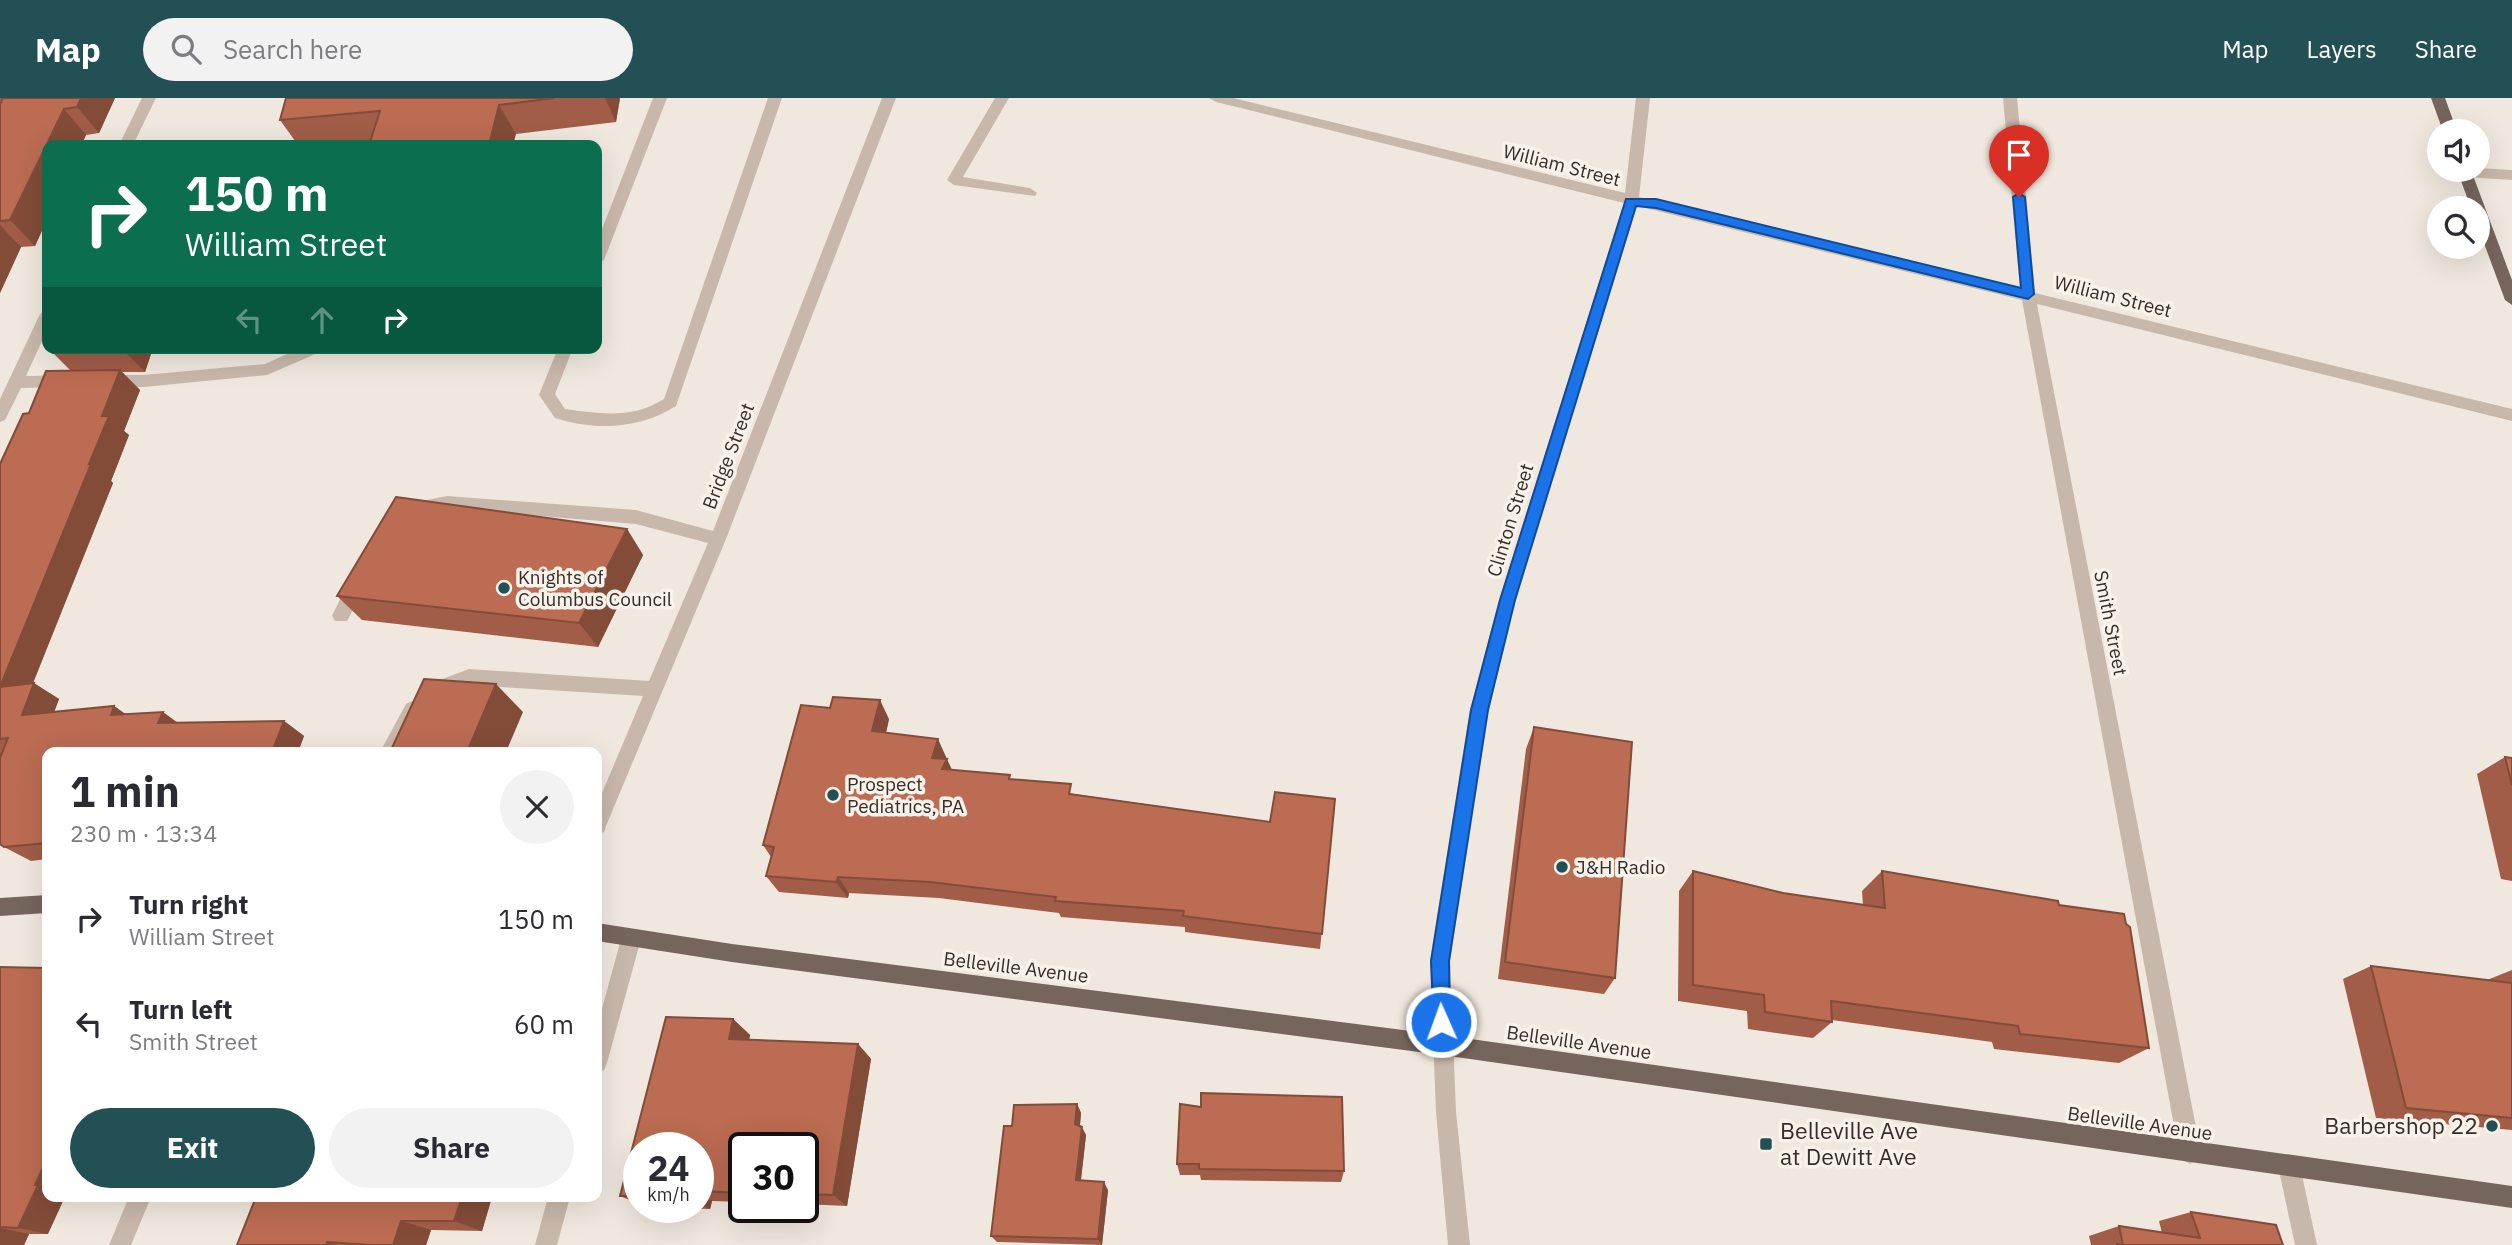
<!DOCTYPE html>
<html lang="en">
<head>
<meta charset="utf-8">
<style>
	:root { --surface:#fff; --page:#f2f2f3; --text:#2b2b33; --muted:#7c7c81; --accent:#235054 }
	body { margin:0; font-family:"IBM Plex Sans",sans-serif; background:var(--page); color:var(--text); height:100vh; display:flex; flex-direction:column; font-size:26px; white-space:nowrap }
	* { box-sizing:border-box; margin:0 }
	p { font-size:23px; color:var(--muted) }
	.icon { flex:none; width:38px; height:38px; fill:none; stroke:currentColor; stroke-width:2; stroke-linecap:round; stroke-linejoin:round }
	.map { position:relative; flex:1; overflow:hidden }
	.drawer { position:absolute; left:42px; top:649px; width:560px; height:455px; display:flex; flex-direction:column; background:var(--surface); border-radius:14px; box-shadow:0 7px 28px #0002 }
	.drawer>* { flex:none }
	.top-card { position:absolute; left:42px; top:42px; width:560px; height:214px; border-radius:14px; box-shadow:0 7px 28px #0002; background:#0b6e4f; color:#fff; overflow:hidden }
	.tools { position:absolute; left:2427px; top:21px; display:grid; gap:14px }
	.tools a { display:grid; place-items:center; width:63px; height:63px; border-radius:50%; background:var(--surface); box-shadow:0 7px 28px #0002; font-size:35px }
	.speed { position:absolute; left:623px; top:1034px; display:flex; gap:14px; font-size:35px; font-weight:700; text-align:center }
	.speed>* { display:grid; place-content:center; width:91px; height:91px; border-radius:50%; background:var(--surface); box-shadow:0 7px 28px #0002; line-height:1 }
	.speed small { font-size:18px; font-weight:400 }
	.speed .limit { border:4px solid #111; border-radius:10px; background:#fff; color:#111 }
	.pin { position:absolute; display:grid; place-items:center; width:60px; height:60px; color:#fff; margin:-72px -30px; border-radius:50% 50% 50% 0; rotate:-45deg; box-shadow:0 0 7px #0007 }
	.pin .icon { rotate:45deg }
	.me { position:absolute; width:77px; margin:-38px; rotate:358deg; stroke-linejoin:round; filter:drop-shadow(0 0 5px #0008) }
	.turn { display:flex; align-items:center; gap:24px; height:147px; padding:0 28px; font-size:32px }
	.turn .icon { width:91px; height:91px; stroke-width:2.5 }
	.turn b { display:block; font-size:49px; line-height:60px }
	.lanes { display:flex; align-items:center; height:66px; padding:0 28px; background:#0003; justify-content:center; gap:35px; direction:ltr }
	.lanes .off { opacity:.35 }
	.round { display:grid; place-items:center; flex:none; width:74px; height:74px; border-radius:37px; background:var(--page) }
	.overview { display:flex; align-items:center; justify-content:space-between; height:119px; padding:0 28px }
	h1 { font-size:42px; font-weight:800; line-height:52px }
	.action { display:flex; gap:14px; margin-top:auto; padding:14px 28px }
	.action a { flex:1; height:80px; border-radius:42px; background:var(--accent); color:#fff; font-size:28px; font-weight:800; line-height:80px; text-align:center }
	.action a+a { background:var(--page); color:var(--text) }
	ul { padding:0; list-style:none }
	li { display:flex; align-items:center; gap:21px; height:105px; padding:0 28px }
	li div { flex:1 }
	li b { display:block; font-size:26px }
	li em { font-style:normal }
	header { display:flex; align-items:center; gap:42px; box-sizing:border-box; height:98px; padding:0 35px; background:var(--accent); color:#fff }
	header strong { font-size:33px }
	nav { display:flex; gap:38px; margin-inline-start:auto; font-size:24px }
	.search { width:490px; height:63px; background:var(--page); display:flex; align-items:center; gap:18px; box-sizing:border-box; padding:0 24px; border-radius:38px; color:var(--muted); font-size:26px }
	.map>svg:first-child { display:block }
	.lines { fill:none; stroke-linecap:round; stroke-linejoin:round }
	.minor { fill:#c8b8ab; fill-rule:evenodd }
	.major { fill:#76655c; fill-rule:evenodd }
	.wall { fill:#a15d47 }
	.shaded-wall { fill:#834c39 }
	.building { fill:#bb6c52; stroke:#834c39; stroke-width:2 }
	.route { fill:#1a73e8; stroke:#114b97; stroke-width:2 }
	.poi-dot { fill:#235054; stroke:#f8f2ea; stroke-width:2.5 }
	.labels { text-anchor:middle; stroke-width:7; stroke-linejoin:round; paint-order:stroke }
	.street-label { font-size:19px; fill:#362e2a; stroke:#f8f2ea }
	.poi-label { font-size:19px; fill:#362e2a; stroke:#f8f2ea; text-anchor:start }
	.near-poi-label { font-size:23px; fill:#362e2a; stroke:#f8f2ea; text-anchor:end }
</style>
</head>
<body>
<header>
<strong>Map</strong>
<div class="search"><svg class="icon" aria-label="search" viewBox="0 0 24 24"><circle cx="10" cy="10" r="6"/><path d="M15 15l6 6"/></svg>Search here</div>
<nav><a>Map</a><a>Layers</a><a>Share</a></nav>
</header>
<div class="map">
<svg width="2512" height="1147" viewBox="0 0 2512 1147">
	<rect width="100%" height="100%" fill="#f0e8de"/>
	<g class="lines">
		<!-- minor -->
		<g class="minor">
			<polygon points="142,0 156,0 133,47 119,47"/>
			<polygon points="653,0 667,0 604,162 597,167 597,144"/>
			<path d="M 768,0 L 782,0 L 676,308 C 640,331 595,333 555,320 L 539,297 L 558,250 L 573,250 L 555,296 L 565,311 C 601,316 632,321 664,301 Z"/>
			<polygon points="882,0 896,0 726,441 606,728 604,734 597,736 597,707 643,598 469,587 435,599 429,596 426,591 429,586 469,571 649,583 708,445 636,426 447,410 418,416 410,410 412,405 447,398 636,412 713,433"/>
			<polygon points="995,0 1009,0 963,79 1030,90 1037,95 1035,98 954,87 947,82"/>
			<polygon points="1209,0 1233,0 1625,95 1636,0 1650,0 1639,99 2020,191 2003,0 2017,0 2035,195 2512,311 2512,323 2037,206 2201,1055 2197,1062 2190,1066 2183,1062 2179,1055 2022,202 1637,108 1515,502 1488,612 1450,863 1456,1014 1470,1147 1448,1147 1436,1014 1430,863 1470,612 1499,502 1624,105 1216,4"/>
			<polygon points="2478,70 2512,72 2512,82 2465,79 2458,74"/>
			<polygon points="47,211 47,232 26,278 64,277 72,283 64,289 21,290 5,322 0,324 0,301 40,216"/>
			<polygon points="300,250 322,250 320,254 267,277 144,289 109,289 101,283 109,277 144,277 265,266"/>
			<polygon points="356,478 362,480 364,485 350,518 347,523 335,523 332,518 348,485 350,480"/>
			<polygon points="412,603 418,606 421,611 398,654 380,654 406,606"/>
			<polygon points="631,832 638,834 641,841 607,965 604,972 597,975 597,929 621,841 624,834"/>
			<polygon points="2289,1057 2297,1060 2300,1068 2317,1147 2295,1147 2278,1068 2281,1060"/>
			<polygon points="129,1099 151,1099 131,1147 109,1147"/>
			<polygon points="548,1099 570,1099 557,1147 535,1147"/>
		</g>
		<!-- major -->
		<g class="major">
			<polygon points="2431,0 2445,0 2457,33 2443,33"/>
			<polygon points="2457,72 2471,72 2512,182 2512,207 2505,202 2478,129 2478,110 2471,110"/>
			<polygon points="47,797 47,815 0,818 0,800"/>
			<polygon points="597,825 732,846 1442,937 2512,1088 2512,1110 1442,957 732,864 597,843"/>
		</g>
	</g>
	<!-- wall -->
	<g class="wall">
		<polygon points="0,0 115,0 99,35 86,37 35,148 21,149 0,195"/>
		<polygon points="286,0 620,0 616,24 516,36 344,47 298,47 280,22"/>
		<polygon points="55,250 153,250 145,274 122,274 140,292 124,333 129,337 111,383 113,385 33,585 59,601 54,614 114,608 125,616 178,625 284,623 304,638 298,654 47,654 47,761 31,763 4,749 0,746 0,366 29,315 71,273 53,255"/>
		<polygon points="627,431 643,457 598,549 362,522 337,498"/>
		<polygon points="889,621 886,635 946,660 952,672 1012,681 1074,696 1270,724 1335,701 1320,851 1185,834 1185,829 1061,819 1059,815 939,800 849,795 848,800 779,794 766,778 771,759 763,747"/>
		<polygon points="1534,629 1615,880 1604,896 1498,881 1526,651"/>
		<polygon points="2505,659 2512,660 2512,783 2501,781 2477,676"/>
		<polygon points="1693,773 1783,795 1863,807 1862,793 1882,773 2059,807 2149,950 2119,965 1994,951 1992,944 1832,922 1832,924 1813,940 1748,931 1747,913 1678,903 1679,793"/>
		<polygon points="2371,868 2487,882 2512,872 2512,1032 2376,1020 2343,881"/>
		<polygon points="0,869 48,1136 29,1136 24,1147 0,1147"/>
		<polygon points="666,919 733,921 750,937 749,942 858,946 871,961 847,1108 803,1106 803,1050 744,1050 744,1104 712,1103 710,1111 678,1110 698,1110 698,1050 639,1050 639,1106 620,1098"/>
		<polygon points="1077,1006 1081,1015 1080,1028 1086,1037 1081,1082 1108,1092 1102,1147 997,1144 991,1138"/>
		<polygon points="1180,1006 1344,1073 1341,1084 1201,1082 1200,1077 1180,1077 1177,1066"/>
		<polygon points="492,1099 482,1133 431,1132 426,1147 237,1147"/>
		<polygon points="2191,1114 2283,1147 2091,1147 2089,1138 2119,1128 2162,1135 2159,1123"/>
	</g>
	<!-- shaded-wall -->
	<g class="shaded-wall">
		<polygon points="81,0 115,0 99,35 77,9"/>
		<polygon points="605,0 620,0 616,24"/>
		<polygon points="499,7 516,36 513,47 489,47"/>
		<polygon points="64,11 86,37 81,47 47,47 47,121 35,148 10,122"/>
		<polygon points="0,127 21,149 0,195"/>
		<polygon points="127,250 153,250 145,274 126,255"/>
		<polygon points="120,272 140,292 124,333 129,337 111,383 113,385 25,605 0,589 89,366 102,318"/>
		<polygon points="627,431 643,457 598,549 579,525"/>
		<polygon points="34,585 59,601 47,633 22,617"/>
		<polygon points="496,586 523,614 506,654 467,654"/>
		<polygon points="880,602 889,621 882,652 872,633"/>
		<polygon points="114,608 137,624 111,617"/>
		<polygon points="163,614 185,630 158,625"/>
		<polygon points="284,623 304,638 298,654 272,654"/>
		<polygon points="938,641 947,661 955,679 940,679 932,660"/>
		<polygon points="838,779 849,795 848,800 836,784"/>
		<polygon points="733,921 750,937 746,956 729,941"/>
		<polygon points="858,946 871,961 847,1108 833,1097"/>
		<polygon points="1077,1006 1081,1015 1079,1035 1075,1026"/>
		<polygon points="1082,1029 1086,1037 1080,1089 1076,1082"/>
		<polygon points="47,1061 47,1099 65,1099 48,1136 18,1130 35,1087"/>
		<polygon points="1104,1084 1108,1092 1102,1147 1098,1141"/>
		<polygon points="698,1096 712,1103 710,1111 698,1105"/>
		<polygon points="462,1099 492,1099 482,1133 454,1123"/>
		<polygon points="401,1123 431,1132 426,1147 393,1147"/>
		<polygon points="0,1130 29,1136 24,1147 0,1147"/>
		<polygon points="327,1144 338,1147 326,1147"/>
	</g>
	<!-- building -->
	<g class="building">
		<polygon points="3,0 81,0 77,9 64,11 10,122 0,123 0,6"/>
		<polygon points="286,0 555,0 499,7 489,47 369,47 380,13 280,22"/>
		<polygon points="55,250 127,250 126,255 53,255"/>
		<polygon points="120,272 102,318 109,318 89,366 91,366 0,589 34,585 22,617 114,608 111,617 163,614 158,625 284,623 272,654 47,654 47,745 4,749 0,746 0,660 8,640 0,641 0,366 23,316 29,315 46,273"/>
		<polygon points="396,399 627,431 579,525 337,498"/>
		<polygon points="424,581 496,586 467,654 390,654"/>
		<polygon points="833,599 880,602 872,633 938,641 932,660 947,661 942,671 1010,677 1009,681 1071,686 1069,696 1270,724 1275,694 1335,701 1322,836 1183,818 1184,813 1055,803 1056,799 930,784 838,779 836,784 766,778 774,749 763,747 801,607 830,610"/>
		<polygon points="1534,629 1632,644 1615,880 1505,864"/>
		<polygon points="2505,659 2512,660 2512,687"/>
		<polygon points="1693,773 1783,795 1885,810 1882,773 2058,803 2059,807 2124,816 2126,826 2130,829 2149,950 2020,936 2018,928 1831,903 1832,924 1765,914 1764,897 1693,887"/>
		<polygon points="2371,868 2512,885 2512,1020 2406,1010"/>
		<polygon points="0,869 47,870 47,1061 35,1087 38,1087 18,1130 0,1129"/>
		<polygon points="666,919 733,921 729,941 858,946 833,1097 803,1096 803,1050 744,1050 744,1095 698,1093 698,1050 639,1050 639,1098 620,1098"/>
		<polygon points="1201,995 1342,999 1344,1073 1199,1071 1199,1066 1177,1066 1180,1006 1201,1009"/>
		<polygon points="1077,1006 1075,1026 1082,1029 1076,1082 1104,1084 1098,1141 991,1138 1004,1028 1012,1028 1014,1007"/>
		<polygon points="256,1099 462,1099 454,1123 401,1123 393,1147 371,1147 327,1144 326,1147 237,1147"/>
		<polygon points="2191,1114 2276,1127 2283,1147 2117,1147 2117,1146 2123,1147 2119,1128 2200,1140"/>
	</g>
	<!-- route -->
	<polygon class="route" points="2019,95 2025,99 2034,196 2028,201 1656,110 1636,108 1515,502 1488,612 1449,863 1450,924 1447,931 1441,933 1434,931 1431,863 1471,612 1500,502 1626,101 1656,101 2021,190 2013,99"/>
	<!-- markers -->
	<g class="poi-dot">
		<circle cx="504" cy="490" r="7"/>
		<circle cx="833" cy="697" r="7"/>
		<circle cx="1562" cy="769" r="7"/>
		<circle cx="2492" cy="1028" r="7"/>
		<rect x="1759" y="1039" width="14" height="14" rx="3.5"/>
	</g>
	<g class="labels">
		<!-- street labels -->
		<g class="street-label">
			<text transform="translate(1562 67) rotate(14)" y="7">William Street</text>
			<text transform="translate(2113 198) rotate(14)" y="7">William Street</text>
			<text transform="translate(728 358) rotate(-69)" y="7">Bridge Street</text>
			<text transform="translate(1510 422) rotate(-73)" y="7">Clinton Street</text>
			<text transform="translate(2111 525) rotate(79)" y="7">Smith Street</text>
			<text transform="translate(1016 869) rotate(7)" y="7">Belleville Avenue</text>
			<text transform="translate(1579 944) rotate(8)" y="7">Belleville Avenue</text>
			<text transform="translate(2140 1025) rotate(8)" y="7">Belleville Avenue</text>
		</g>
		<!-- poi labels -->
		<g class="poi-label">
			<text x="518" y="486">Knights of<tspan x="518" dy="22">Columbus Council</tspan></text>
			<text x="847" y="693">Prospect<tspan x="847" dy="22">Pediatrics, PA</tspan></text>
			<text x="1576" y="776">J&amp;H Radio</text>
		</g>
		<!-- near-poi labels -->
		<g class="near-poi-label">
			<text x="2478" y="1036">Barbershop 22</text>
			<text x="1780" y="1041" text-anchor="start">Belleville Ave<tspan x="1780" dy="26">at Dewitt Ave</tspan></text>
		</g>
	</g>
</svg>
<div class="tools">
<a><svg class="icon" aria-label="sound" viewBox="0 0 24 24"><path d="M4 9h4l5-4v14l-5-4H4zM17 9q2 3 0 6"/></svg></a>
<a><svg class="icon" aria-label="search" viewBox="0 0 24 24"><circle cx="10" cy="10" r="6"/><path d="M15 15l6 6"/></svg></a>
</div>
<div class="speed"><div>24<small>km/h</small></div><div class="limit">30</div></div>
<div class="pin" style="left:2019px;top:99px;background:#d93025"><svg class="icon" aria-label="arrive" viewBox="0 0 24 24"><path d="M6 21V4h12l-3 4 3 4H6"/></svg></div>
<svg class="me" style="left:1441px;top:924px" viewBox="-20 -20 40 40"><circle r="17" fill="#1a73e8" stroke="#fff" stroke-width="3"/><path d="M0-11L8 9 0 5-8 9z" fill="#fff"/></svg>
<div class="top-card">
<div class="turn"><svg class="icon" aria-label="right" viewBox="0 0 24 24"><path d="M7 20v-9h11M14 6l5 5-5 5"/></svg><div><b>150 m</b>William Street</div></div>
<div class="lanes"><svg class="icon off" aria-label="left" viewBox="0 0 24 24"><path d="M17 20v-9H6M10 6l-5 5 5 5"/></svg><svg class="icon off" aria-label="ahead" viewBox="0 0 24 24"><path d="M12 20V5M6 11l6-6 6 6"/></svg><svg class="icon" aria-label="right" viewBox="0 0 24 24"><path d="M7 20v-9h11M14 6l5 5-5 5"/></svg></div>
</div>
<section class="drawer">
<div class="overview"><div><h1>1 min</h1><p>230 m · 13:34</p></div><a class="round"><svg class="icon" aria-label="close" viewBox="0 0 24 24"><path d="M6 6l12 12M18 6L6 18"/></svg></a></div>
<ul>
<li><svg class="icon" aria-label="right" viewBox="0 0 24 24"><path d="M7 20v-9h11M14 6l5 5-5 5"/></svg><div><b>Turn right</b><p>William Street</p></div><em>150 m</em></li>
<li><svg class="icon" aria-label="left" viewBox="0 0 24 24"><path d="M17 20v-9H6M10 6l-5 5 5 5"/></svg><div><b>Turn left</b><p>Smith Street</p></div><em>60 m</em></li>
</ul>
<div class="action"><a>Exit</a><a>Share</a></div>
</section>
</div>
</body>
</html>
